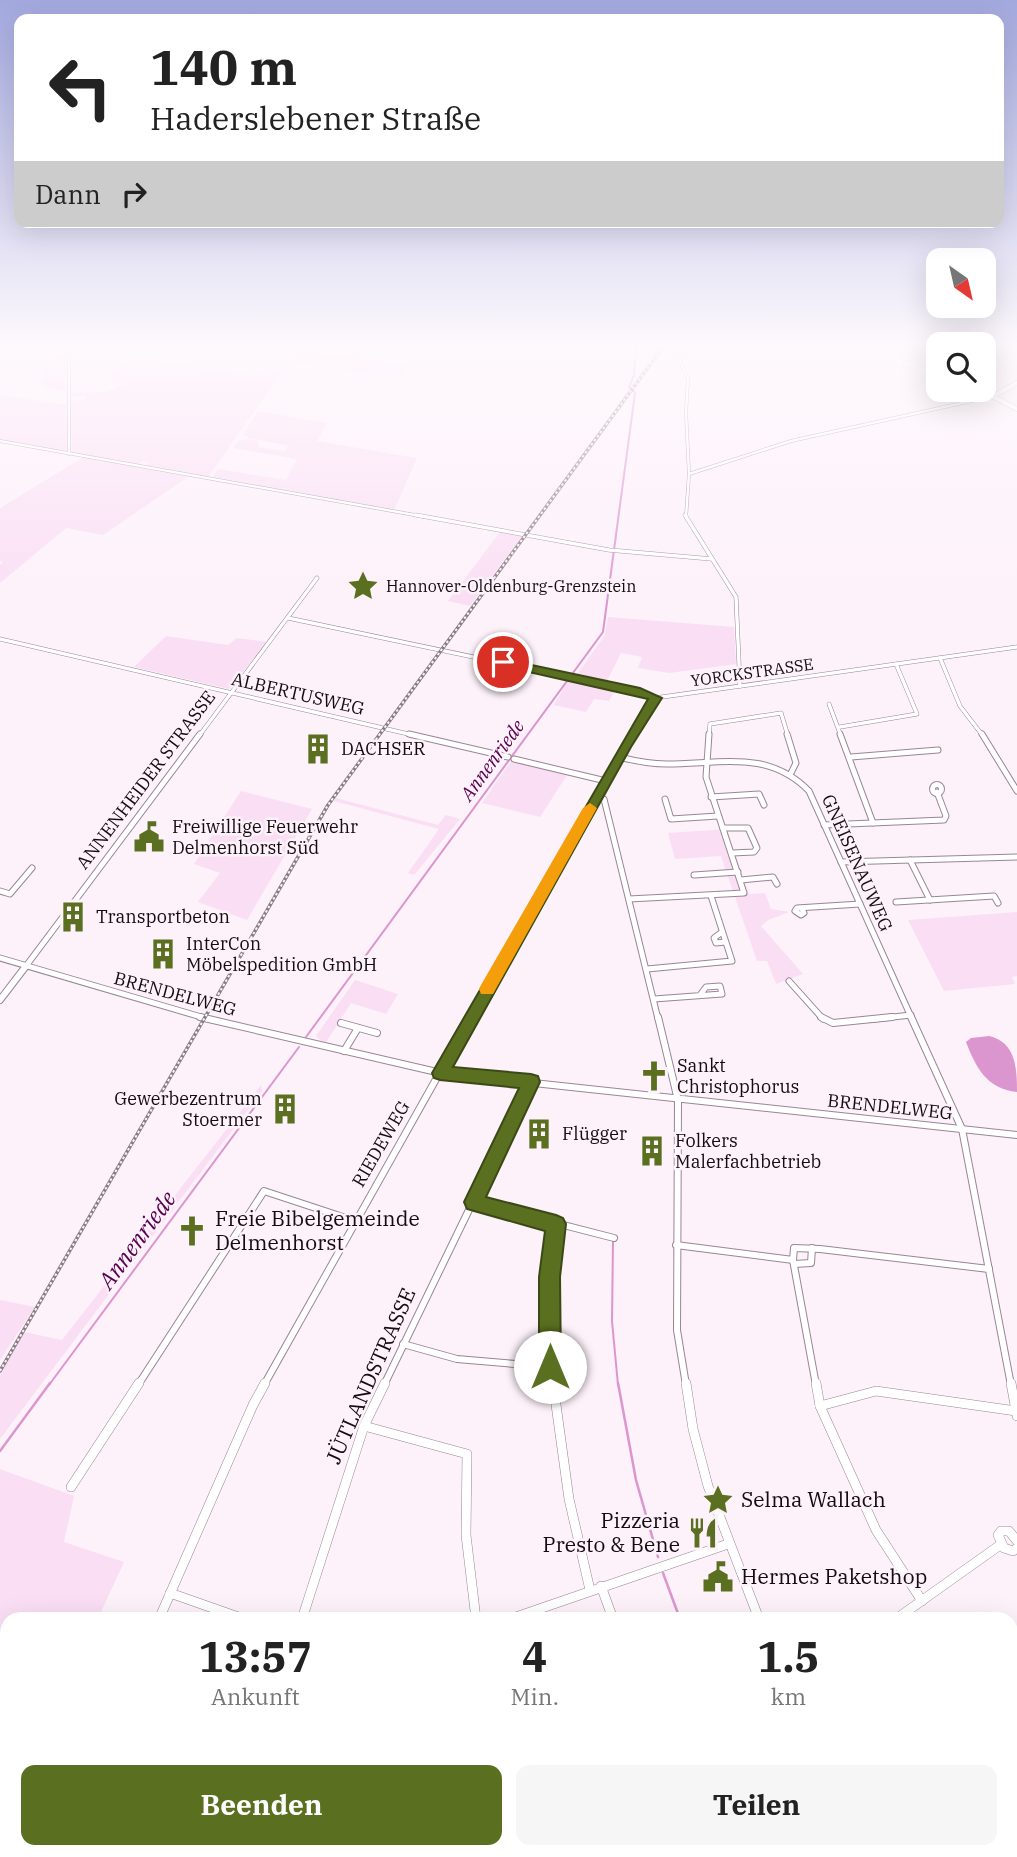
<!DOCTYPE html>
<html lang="de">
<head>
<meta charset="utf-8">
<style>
	:root { --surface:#fff; --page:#f6f6f6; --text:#222; --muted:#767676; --accent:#5a7020 }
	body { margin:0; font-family:"IBM Plex Serif",serif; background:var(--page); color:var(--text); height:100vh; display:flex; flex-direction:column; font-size:26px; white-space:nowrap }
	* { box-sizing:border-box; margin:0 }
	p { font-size:23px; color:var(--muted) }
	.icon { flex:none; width:38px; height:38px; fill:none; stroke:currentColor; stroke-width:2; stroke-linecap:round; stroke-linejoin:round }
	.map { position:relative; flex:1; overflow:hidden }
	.sheet { position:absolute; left:0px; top:1612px; width:1018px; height:247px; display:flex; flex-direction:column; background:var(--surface); border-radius:21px 21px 0 0; box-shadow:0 7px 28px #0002 }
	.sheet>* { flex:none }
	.banner { position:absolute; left:14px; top:14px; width:990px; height:214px; border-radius:14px; box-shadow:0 7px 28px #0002; background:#fff; color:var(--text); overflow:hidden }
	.needle { width:46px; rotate:146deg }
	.fabs { position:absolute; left:926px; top:248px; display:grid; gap:14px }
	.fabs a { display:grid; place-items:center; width:70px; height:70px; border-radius:14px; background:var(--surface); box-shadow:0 7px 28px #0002; font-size:35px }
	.pin { position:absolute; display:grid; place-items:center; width:60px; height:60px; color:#fff; margin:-30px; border:4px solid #fff; border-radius:50%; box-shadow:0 2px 7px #0007 }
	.me { position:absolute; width:77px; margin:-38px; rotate:0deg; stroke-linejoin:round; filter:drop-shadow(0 0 5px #0008) }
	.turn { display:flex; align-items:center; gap:24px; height:147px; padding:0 21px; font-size:32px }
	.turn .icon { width:91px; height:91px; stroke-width:2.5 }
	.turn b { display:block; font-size:49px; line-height:60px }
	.then { display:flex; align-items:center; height:66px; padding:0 21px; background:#0003; gap:14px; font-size:26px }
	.eta { display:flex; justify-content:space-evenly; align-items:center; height:119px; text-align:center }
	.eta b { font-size:42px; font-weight:700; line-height:49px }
	.primary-button { display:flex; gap:14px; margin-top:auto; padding:14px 21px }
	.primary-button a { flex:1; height:80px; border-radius:14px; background:var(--accent); color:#fff; font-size:28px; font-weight:700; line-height:80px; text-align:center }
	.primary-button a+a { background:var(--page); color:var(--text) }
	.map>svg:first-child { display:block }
	.green { fill:#fadef4 }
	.water { fill:#dc96cf }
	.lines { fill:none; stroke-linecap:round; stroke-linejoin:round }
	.stream-far1 { stroke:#dc96cf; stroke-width:2 }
	.stream { stroke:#dc96cf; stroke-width:2.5 }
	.minor-far4-casing { stroke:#998695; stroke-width:3.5 }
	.minor-far3-casing { stroke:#998695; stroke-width:4.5 }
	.minor-far2-casing { stroke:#998695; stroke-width:7 }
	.minor-far1-casing { stroke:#998695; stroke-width:8 }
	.minor-casing { stroke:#998695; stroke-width:10 }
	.tertiary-casing { stroke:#998695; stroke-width:8 }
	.secondary-casing { stroke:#998695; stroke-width:5 }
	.minor-far4 { stroke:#fff; stroke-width:2.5 }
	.minor-far3 { stroke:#fff; stroke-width:3.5 }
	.minor-far2 { stroke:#fff; stroke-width:5 }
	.minor-far1 { stroke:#fff; stroke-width:6 }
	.minor { stroke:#fff; stroke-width:9 }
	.tertiary { stroke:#fff; stroke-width:6 }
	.secondary { stroke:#fff; stroke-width:4.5 }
	.rail-far1-casing { stroke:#877d84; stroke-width:3.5 }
	.rail-casing { stroke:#877d84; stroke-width:5 }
	.rail-far1 { stroke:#fdf1fa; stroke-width:2; stroke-dasharray:2.5; stroke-linecap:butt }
	.rail { stroke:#fdf1fa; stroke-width:2.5; stroke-dasharray:9; stroke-linecap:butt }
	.route { fill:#5a7020; stroke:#3a4915; stroke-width:2 }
	.slow { fill:#f59e0b }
	.labels { text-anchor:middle; stroke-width:5; stroke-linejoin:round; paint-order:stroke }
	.far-poi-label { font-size:16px; fill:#130c11; stroke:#fdf1fa; text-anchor:start }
	.far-street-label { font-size:16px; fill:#130c11; stroke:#fdf1fa }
	.street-label { font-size:18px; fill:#130c11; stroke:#fdf1fa }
	.poi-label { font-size:18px; fill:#130c11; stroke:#fdf1fa; text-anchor:start }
	.water-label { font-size:19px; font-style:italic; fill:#590150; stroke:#fdf1fa }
	.near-poi-label { font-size:21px; fill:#130c11; stroke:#fdf1fa; text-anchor:start }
	.near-street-label { font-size:21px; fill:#130c11; stroke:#fdf1fa }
	.near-water-label { font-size:23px; font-style:italic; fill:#590150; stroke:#fdf1fa }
</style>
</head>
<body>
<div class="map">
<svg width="1017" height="1857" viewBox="0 0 1017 1857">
	<rect width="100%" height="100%" fill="#fdf1fa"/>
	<!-- green -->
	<g class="green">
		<polygon points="301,351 408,366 400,378 292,363"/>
		<polygon points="64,352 66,391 41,387 46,364"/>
		<path d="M 137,359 L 256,376 L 267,368 L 283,371 L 208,477 L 146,466 L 149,462 L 142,461 L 139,465 L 72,453 L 71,401 L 85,400 L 86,396 L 72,396 L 71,393 C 90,391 109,396 122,384 L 114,383 L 110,373 Z"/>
		<polygon points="0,395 66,405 67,451 0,440"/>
		<polygon points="258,411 327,423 317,441 417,458 394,510 213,477 218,469 286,480 297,459 233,448 238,441 248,439 259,441 258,447 284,451 289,446 249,438 243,434"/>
		<polygon points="84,457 188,477 103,535 66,528 0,583 0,565 3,562 0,561 0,508"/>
		<polygon points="500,532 522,536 470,606 448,601"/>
		<polygon points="608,617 734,627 736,664 669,673 638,668 642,657 621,653 606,683 576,676 605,635"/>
		<polygon points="166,636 228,645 237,638 268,642 229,689 134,667"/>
		<polygon points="569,679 617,687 609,701 594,699 586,712 554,705"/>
		<polygon points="512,760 567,775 540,817 482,803"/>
		<polygon points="241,791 312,809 247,920 198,902 220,873 194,864"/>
		<polygon points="336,798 438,825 446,815 460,819 414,875 408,873 439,829 334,801"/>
		<polygon points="727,829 749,894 765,893 771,909 789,912 768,920 761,926 803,974 776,984 767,961 757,961 721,856 675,859 668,833"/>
		<polygon points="1017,912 1017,976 1012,977 1015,984 944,991 908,920"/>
		<polygon points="355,980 398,994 386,1014 351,1003 325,1044 316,1036"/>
		<polygon points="261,1085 262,1091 0,1439 0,1375 24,1332 62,1340"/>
		<polygon points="0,1300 35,1307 0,1360"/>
		<polygon points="0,1469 74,1496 64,1542 124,1562 100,1614 101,1619 7,1619 7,1694 0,1691"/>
		<polygon points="0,1731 7,1734 7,1796 0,1812"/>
	</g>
	<!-- water -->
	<path class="water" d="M 989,1036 C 1016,1042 1017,1069 1017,1092 C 987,1089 976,1068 966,1042 L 971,1038 Z"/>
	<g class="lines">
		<!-- stream-far1 -->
		<g class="stream-far1">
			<polyline points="306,1037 603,632 635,393 629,387 634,375 636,347"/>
			<polyline points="613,1241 612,1321 618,1385"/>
			<polyline points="49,1385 299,1047"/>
		</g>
		<!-- stream -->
		<g class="stream">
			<polyline points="618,1383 636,1480 658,1557"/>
			<polyline points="0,1451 50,1383"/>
			<polyline points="663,1573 680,1619"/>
			<polyline points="791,1852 794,1857"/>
		</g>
		<!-- minor-far4 casing -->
		<g class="minor-far4-casing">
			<g id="minor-far4">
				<polyline points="674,347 688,379 686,412 689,474 686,517"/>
				<polyline points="0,441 426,517"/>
				<polyline points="69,454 69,349 72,347"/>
				<polyline points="689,474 791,441 994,396"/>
			</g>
		</g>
		<!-- minor-far3 casing -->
		<g class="minor-far3-casing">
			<g id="minor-far3">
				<polyline points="416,515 609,550 712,559"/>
				<polyline points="685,515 736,597 740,686"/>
				<polyline points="288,618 640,692 655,698 1017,647"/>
				<polyline points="0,639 417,736"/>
				<polyline points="940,658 960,706 983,736"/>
				<polyline points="829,704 841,736"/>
				<polyline points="840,727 917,714 896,664"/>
				<polyline points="199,736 317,578"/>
				<polyline points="633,736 655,698"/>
				<polyline points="709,736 710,724 781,713 788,736"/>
			</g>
		</g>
		<!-- minor-far2 casing -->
		<g class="minor-far2-casing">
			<g id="minor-far2">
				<polyline points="409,734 508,757"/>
				<polyline points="787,734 796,763 791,773"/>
				<polyline points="840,734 873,823"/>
				<polyline points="982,734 1017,791"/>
				<path d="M 619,757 C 635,761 650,764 667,764 C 720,764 768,749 809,791 L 912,1019"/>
				<polyline points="851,757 938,750"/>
				<polyline points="514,759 606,781"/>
				<circle cx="937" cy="789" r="4.5"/>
				<polyline points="597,796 604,799 658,1019"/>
				<polyline points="711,797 759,794 764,805"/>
				<polyline points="665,799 671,819 718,816"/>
				<polyline points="824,825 944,820 946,816 937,792"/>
				<polyline points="723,828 748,828 757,848 754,852 732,853"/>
				<polyline points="910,860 930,900"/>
				<polyline points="841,862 1017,857"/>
				<polyline points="694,875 738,872"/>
				<polyline points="741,880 773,877 777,884"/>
				<polyline points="0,891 10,894 32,868"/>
				<polyline points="629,899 744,893 706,777 709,734"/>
				<polyline points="896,902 994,896 998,903"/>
				<polyline points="802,909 804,913 801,915 795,911 797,908 860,904"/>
				<polyline points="722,932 714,938 716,943 725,942"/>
				<polyline points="0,958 208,1019"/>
				<polyline points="26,966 200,734"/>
				<polyline points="647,969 732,961 711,896"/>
				<polyline points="789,981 823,1019"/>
				<polyline points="654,999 722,994 720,986 706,987 700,995"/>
				<polyline points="470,1019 634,734"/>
				<polyline points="875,1019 911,1015"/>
			</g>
		</g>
		<!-- minor-far1 casing -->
		<g class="minor-far1-casing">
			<g id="minor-far1">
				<polyline points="200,1017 441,1073 1017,1135"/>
				<polyline points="658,1017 678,1100 677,1330 686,1385"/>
				<polyline points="821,1017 833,1023 892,1017"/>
				<polyline points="911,1017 962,1129 1011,1385"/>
				<polyline points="341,1023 377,1033"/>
				<polyline points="344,1051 358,1028"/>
				<polyline points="474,1202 614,1238"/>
				<polyline points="676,1245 793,1260 794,1248 820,1249 989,1269"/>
				<polyline points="793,1260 816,1385"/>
				<polyline points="794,1264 811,1263 812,1248"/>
				<polyline points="403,1344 457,1359 550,1367"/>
				<polyline points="138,1385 264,1191 355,1221"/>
				<polyline points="264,1385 471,1017"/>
				<polyline points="384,1385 531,1082"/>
				<polyline points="553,1385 550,1317 556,1224"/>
			</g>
		</g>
		<!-- minor casing -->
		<g class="minor-casing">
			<g id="minor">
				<polyline points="553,1383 569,1499 590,1590"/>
				<polyline points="686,1383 693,1429 708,1486 759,1619"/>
				<polyline points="816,1383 820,1406 876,1530 922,1601"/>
				<polyline points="1011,1383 1017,1416"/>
				<polyline points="820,1406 876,1391 1016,1411"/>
				<polyline points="364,1426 467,1454 466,1535 476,1619"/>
				<polyline points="71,1487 139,1383"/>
				<polyline points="1017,1541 1009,1531 1001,1531 998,1535 1004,1548 1013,1551 1017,1548"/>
				<polyline points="601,1586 613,1619"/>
				<polyline points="170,1593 244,1619"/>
				<polyline points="159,1619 253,1405 265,1383"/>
				<polyline points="302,1619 364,1426 385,1383"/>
				<polyline points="510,1619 728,1544"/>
				<polyline points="896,1619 1000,1545"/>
				<polyline points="4,1811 7,1812"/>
				<polyline points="272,1852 273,1857"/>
				<polyline points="397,1852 399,1857"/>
				<polyline points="709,1852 712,1857"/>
				<polyline points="886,1852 889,1857"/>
				<polyline points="526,1855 533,1852"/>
				<polyline points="222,1856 224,1852"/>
				<polyline points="56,1857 59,1852"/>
			</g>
		</g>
		<!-- tertiary casing -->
		<g class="tertiary-casing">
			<polyline id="tertiary" points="0,1000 26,966"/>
		</g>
		<!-- secondary casing -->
		<g class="secondary-casing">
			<g id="secondary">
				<polyline points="856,347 938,375"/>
				<polyline points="980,390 1017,409"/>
				<polyline points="993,396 1017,383"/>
			</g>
		</g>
		<!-- minor-far4 -->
		<use href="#minor-far4" class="minor-far4"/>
		<!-- minor-far3 -->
		<use href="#minor-far3" class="minor-far3"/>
		<!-- minor-far2 -->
		<use href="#minor-far2" class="minor-far2"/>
		<!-- minor-far1 -->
		<use href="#minor-far1" class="minor-far1"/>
		<!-- minor -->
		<use href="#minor" class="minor"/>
		<!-- tertiary -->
		<use href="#tertiary" class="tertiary"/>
		<!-- secondary -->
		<use href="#secondary" class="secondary"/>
		<!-- rail-far1 casing -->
		<g class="rail-far1-casing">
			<polyline id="rail-far1" points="0,1371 328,805 663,347"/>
		</g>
		<!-- rail casing -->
		<g class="rail-casing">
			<g id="rail">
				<polyline points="0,1699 7,1702"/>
				<polyline points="208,1852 212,1857"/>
			</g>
		</g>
		<!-- rail-far1 -->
		<use href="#rail-far1" class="rail-far1"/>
		<!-- rail -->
		<use href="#rail" class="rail"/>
	</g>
	<!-- sky -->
	<linearGradient id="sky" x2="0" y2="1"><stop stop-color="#a3a8de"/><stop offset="0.57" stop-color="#fef9fd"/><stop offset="1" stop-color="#fef9fd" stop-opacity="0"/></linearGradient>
	<rect width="1017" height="607" fill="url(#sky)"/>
	<!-- route -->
	<polygon class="route" points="503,659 640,688 662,698 631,747 453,1067 531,1074 538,1076 540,1082 486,1197 556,1215 563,1218 566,1224 560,1277 561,1367 558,1375 550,1378 543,1375 539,1367 539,1277 545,1231 474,1211 467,1209 464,1202 519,1088 440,1080 434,1078 432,1073 648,699 498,665 496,662"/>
	<!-- slow -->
	<polygon class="slow" points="590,803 597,808 493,994 481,994 479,989 481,985 583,808"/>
	<!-- icons -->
	<defs>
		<g id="sight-bare" transform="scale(2.415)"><path d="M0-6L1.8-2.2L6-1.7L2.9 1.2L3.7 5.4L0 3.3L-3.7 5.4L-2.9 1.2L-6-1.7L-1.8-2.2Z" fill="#5a7020" stroke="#fdf1fa" stroke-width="2.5" paint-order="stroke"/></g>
		<g id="building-bare" transform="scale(2.415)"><path d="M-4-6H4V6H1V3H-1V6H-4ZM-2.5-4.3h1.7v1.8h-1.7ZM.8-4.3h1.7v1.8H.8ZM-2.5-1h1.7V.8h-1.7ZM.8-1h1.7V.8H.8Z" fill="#5a7020" stroke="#fdf1fa" stroke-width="2.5" paint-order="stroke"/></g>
		<g id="civic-bare" transform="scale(2.415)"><path d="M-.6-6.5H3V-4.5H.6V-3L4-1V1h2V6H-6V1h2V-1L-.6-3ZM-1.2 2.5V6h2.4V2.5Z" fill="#5a7020" stroke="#fdf1fa" stroke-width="2.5" paint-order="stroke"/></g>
		<g id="church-bare" transform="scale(2.415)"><path d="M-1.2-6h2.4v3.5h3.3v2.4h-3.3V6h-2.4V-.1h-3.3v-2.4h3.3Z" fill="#5a7020" stroke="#fdf1fa" stroke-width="2.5" paint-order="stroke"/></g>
		<g id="restaurant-bare" transform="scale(2.415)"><path d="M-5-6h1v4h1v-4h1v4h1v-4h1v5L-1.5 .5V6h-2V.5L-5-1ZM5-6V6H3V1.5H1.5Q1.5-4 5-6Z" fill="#5a7020" stroke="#fdf1fa" stroke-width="2.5" paint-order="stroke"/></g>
	</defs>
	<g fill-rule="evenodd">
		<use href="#sight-bare" x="363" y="586"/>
		<use href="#building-bare" x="318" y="749"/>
		<use href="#civic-bare" x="149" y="837"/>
		<use href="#building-bare" x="73" y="917"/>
		<use href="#building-bare" x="163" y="954"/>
		<use href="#church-bare" x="654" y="1076"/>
		<use href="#building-bare" x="285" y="1109"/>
		<use href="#building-bare" x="539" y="1134"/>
		<use href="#building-bare" x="652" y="1151"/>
		<use href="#church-bare" x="192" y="1231"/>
		<use href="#sight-bare" x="718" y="1500"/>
		<use href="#restaurant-bare" x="703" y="1533"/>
		<use href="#civic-bare" x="718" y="1577"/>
	</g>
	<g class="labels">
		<!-- far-poi labels -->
		<g class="far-poi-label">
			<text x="386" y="592">Hannover-Oldenburg-Grenzstein</text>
		</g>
		<!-- far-street labels -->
		<g class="far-street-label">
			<text transform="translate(752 672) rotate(-8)" y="6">YORCKSTRASSE</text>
		</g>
		<!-- street labels -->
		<g class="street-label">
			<text transform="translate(298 694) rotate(13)" y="6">ALBERTUSWEG</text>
			<text transform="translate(146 780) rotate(-53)" y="6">ANNENHEIDER STRASSE</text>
			<text transform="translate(857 863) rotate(66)" y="6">GNEISENAUWEG</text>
			<text transform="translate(175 994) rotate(15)" y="6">BRENDELWEG</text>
			<text transform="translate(890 1107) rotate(6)" y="6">BRENDELWEG</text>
			<text transform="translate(381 1144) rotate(-60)" y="6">RIEDEWEG</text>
		</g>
		<!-- poi labels -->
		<g class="poi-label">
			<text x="341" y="755">DACHSER</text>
			<text x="172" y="833">Freiwillige Feuerwehr<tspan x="172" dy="21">Delmenhorst Süd</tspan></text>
			<text x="96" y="923">Transportbeton</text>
			<text x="186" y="950">InterCon<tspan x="186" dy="21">Möbelspedition GmbH</tspan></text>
			<text x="677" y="1072">Sankt<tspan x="677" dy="21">Christophorus</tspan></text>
			<text x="262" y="1105" text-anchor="end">Gewerbezentrum<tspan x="262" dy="21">Stoermer</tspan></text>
			<text x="562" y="1140">Flügger</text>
			<text x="675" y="1147">Folkers<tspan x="675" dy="21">Malerfachbetrieb</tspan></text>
		</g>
		<!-- water labels -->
		<g class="water-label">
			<text transform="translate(492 760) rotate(-54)" y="7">Annenriede</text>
		</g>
		<!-- near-poi labels -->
		<g class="near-poi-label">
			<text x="215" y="1226">Freie Bibelgemeinde<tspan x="215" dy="24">Delmenhorst</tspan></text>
			<text x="741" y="1507">Selma Wallach</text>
			<text x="680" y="1528" text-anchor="end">Pizzeria<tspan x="680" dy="24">Presto &amp; Bene</tspan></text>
			<text x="741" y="1584">Hermes Paketshop</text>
		</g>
		<!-- near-street labels -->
		<g class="near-street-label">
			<text transform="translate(371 1376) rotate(-66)" y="7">JÜTLANDSTRASSE</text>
		</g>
		<!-- near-water labels -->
		<g class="near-water-label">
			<text transform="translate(137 1240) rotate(-54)" y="8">Annenriede</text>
		</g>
	</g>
</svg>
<div class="fabs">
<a><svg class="needle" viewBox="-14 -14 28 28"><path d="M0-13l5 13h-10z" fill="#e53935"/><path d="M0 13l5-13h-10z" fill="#767676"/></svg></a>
<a><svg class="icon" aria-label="search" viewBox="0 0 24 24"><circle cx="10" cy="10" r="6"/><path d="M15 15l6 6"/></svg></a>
</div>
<div class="pin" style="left:503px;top:662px;background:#d93025"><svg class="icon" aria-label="arrive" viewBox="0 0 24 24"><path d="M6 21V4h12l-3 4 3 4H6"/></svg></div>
<svg class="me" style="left:550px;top:1367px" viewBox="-20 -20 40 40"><circle r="19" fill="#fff"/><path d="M0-13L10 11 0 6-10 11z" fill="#5a7020"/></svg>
<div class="banner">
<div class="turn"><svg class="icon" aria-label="left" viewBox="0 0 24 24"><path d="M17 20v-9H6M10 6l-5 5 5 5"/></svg><div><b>140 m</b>Haderslebener Straße</div></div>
<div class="then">Dann<svg class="icon" aria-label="right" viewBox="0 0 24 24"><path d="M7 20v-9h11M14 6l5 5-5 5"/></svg></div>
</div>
<section class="sheet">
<div class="eta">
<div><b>13:57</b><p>Ankunft</p></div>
<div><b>4</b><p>Min.</p></div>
<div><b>1.5</b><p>km</p></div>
</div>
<div class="primary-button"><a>Beenden</a><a>Teilen</a></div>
</section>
</div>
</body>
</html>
